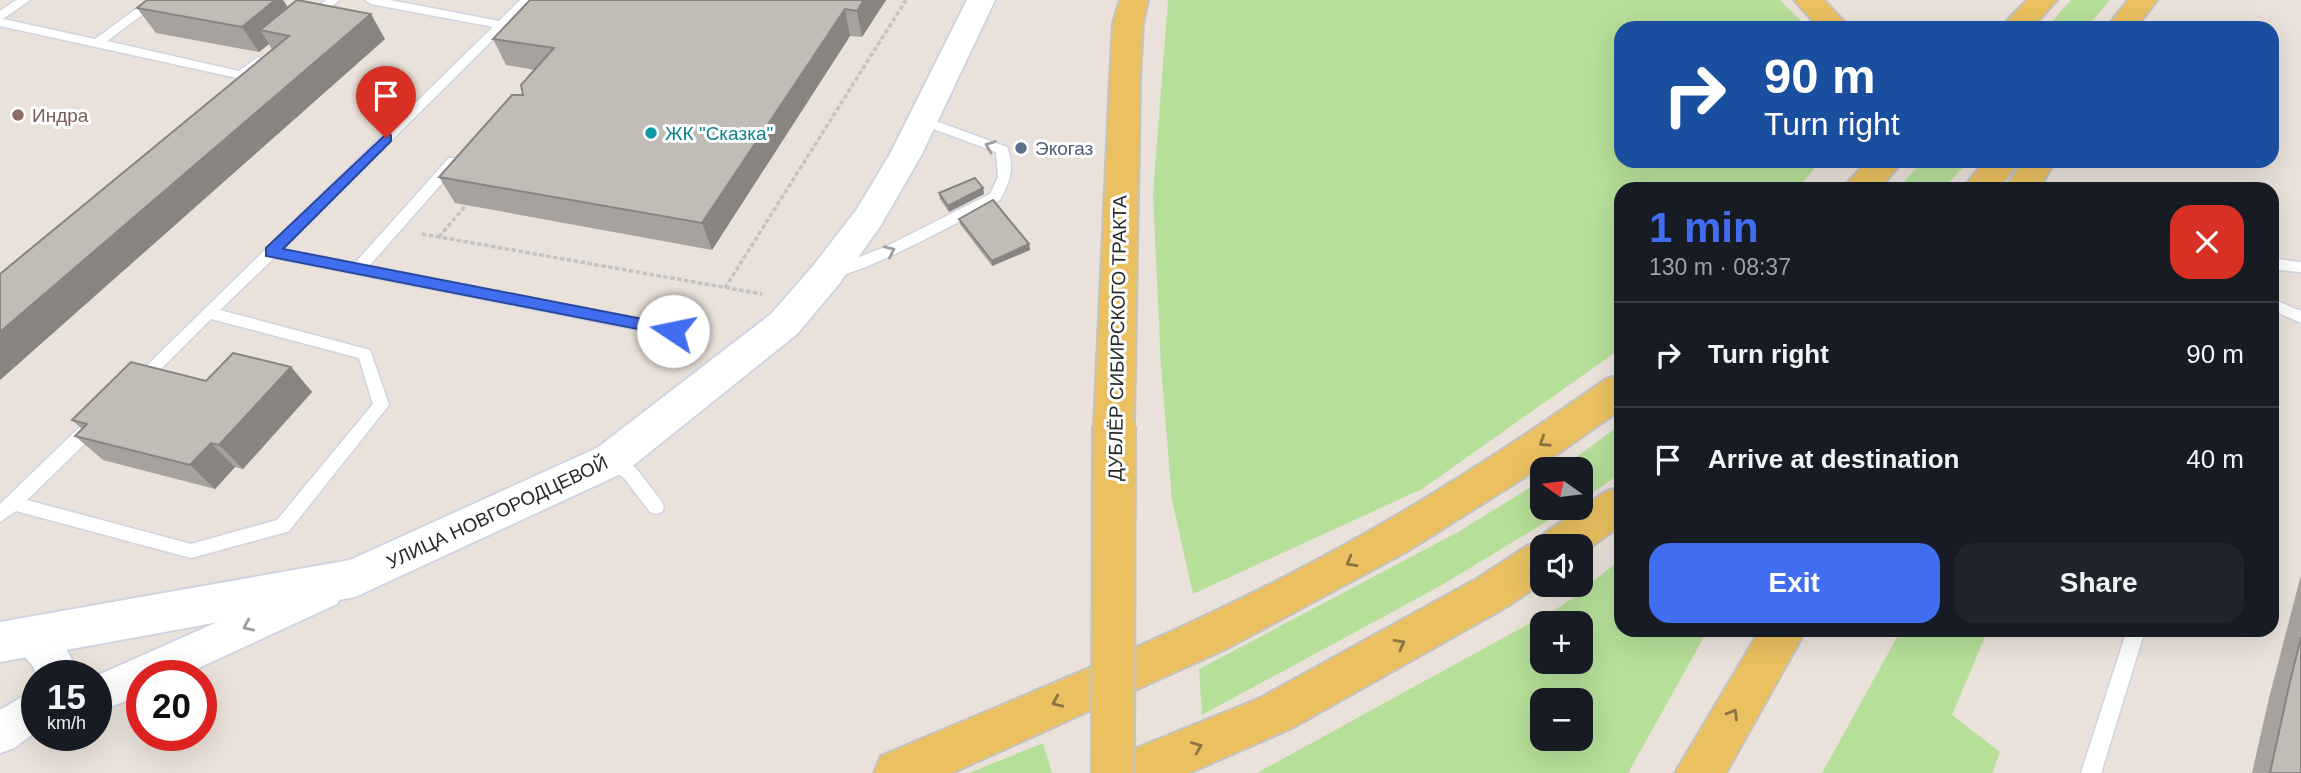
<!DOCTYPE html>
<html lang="en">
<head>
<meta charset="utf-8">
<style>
	:root { --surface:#171b24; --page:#20242c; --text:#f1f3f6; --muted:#9ea1a6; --line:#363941; --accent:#416ef1 }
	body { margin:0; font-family:Helvetica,sans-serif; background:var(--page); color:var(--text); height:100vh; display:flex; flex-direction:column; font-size:26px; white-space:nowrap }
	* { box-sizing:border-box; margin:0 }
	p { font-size:23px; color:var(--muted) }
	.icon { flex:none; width:38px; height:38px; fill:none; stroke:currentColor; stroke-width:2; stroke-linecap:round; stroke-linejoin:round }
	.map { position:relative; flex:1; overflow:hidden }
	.panel { position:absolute; left:1614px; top:182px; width:665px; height:455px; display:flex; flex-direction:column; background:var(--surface); border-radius:21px; box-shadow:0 7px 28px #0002 }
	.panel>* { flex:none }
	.top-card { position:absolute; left:1614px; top:21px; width:665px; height:147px; border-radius:21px; box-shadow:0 7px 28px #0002; background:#1a4fa0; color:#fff; overflow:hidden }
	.needle { width:46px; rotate:284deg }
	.controls { position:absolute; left:1530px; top:457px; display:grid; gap:14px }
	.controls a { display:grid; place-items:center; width:63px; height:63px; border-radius:14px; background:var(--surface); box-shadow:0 7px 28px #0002; font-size:35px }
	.speed { position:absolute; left:21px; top:660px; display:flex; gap:14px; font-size:35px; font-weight:700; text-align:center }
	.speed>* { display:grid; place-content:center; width:91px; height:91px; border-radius:50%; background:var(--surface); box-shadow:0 7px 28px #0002; line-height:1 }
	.speed small { font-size:18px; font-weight:400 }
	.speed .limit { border:10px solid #d22; background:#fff; color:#111 }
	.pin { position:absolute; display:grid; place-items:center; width:60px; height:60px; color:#fff; margin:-72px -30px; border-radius:50% 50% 50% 0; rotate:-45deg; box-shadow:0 0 7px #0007 }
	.pin .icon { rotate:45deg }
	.me { position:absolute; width:77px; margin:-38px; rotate:281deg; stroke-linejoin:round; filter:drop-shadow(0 0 5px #0008) }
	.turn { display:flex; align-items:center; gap:24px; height:147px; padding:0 35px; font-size:32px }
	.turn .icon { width:91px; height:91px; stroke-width:2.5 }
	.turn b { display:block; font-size:49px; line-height:60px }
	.round { display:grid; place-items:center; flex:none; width:74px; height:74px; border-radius:21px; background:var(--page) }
	.head { display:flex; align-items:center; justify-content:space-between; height:119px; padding:0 35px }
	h1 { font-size:42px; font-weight:800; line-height:52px; color:var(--accent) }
	.action { display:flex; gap:14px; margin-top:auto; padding:14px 35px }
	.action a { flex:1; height:80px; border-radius:21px; background:var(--accent); color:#fff; font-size:28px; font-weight:800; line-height:80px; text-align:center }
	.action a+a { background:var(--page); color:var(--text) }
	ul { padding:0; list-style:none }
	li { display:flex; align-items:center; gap:21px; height:105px; padding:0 35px; border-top:2px solid var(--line) }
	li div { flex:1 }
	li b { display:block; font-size:26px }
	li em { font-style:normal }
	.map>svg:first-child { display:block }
	.green { fill:#b6df99; fill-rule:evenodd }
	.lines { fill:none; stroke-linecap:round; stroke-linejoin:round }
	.lane-casing { stroke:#d0d4e1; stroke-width:3 }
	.street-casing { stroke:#d0d4e1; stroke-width:4 }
	.secondary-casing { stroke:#d0d4e1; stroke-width:4 }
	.primary-casing { stroke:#c3c3c3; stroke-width:4 }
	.path { stroke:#c3c3c3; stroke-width:3.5; stroke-dasharray:4.5 2.5; stroke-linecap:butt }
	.lane { fill:#fff; fill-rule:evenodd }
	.street { fill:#fff; fill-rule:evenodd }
	.secondary { fill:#fff; fill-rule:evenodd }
	.primary { fill:#eac060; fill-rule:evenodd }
	.primary-bridge-casing { stroke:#c3c3c3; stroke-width:46; stroke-linecap:butt }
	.primary-bridge { stroke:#eac060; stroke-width:42 }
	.wall { fill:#a7a29d }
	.shaded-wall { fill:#888480 }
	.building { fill:#c2bcb7; stroke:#888480; stroke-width:2 }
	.oneway { stroke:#9e9e9e }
	.oneway2 { stroke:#897444 }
	.route { fill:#416ef1; stroke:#2a489d; stroke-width:2 }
	.education-dot { fill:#8d6e63; stroke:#fff; stroke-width:2.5 }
	.culture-dot { fill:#0f9aa8; stroke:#fff; stroke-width:2.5 }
	.service-dot { fill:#5c6f8a; stroke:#fff; stroke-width:2.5 }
	.labels { text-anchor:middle; stroke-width:6; stroke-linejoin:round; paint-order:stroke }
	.education-label { font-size:19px; fill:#785e54; stroke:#fff; text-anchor:start }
	.culture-label { font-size:19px; fill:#0d838f; stroke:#fff; text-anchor:start }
	.service-label { font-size:19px; fill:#4e5e75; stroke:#fff; text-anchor:start }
	.street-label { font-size:19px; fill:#282828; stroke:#fff }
</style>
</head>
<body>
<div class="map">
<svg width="2301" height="773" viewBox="0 0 2301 773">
	<rect width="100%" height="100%" fill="#eae2da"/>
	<!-- green -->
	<g class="green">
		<polygon points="1168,0 1780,0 1808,28 1620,28 1620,161 1820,161 1798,189 1620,189 1620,349 1422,489 1193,594 1172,500 1161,366 1153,194"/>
		<polygon points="2071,0 2110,0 2086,28 2046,28"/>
		<polygon points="1923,161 1969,161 1943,189 1897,189"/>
		<polygon points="1620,425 1620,474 1580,501 1580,469 1560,469"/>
		<polygon points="1542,480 1542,508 1569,508 1442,585 1202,715 1199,669 1458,532"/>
		<path d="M 1620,560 L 1620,630 L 1708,630 L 1628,773 L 1257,773 L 1563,605 ZM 1580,623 L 1580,662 L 1542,662 L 1542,623 ZM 1542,700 L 1580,700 L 1580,738 L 1542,738 Z"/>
		<polygon points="1901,630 1988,630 1952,715 2000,752 1992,773 1822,773"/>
		<polygon points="1043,743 1052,773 969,773"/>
	</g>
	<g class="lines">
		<!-- lane casing -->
		<g class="lane-casing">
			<g id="lane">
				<polygon points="16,0 30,0 3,19 95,39 148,0 162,0 107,41 239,71 258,57 264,61 242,79 0,26 0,11"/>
				<polygon points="326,0 339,0 315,21 307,21 307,15"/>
				<polygon points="365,0 390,0 499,21 520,0 533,0 282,249 355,263 449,158 459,158 461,161 459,164 369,266 673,325 681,331 678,335 673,337 274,258 220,310 370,350 389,405 289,531 283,533 191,558 16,511 0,522 0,504 88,419 100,419 102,424 100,429 27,500 191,544 277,520 373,404 359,358 211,319 144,386 132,386 130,382 493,27 371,4"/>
				<path d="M 922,116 L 1007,147 C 1015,167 1010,182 1000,200 C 973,214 851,282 829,276 L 827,272 L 829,268 L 883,248 L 990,194 L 998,177 L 996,152 L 917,123 L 917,117 Z"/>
				<polygon points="2275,259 2301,262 2301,272 2279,270 2272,273 2272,260"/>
				<polygon points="2272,299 2301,311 2301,323 2272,310"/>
				<polygon points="611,453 636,468 662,502 664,507 662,512 656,514 650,512 624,478 605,465 603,460 605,455"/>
				<polygon points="2127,630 2145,630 2101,773 2081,773"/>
			</g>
		</g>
		<!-- street casing -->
		<g class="street-casing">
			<g id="street">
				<polygon points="324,575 337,580 343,592 337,604 181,676 142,676 142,694 96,713 96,676"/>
				<path d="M 29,621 C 54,630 72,648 76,676 L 37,677 C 34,660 17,654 10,638 L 15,626 Z"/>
				<polygon points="37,688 37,731 14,748 0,753 0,710"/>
			</g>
		</g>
		<!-- secondary casing -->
		<g class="secondary-casing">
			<polygon id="secondary" points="967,0 995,0 922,154 881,225 839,284 797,334 625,472 355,597 0,662 0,622 350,560 597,448 771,314 813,266 857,209 890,154"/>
		</g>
		<!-- primary casing -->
		<g class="primary-casing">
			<g id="primary">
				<polygon points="1120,0 1148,0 1143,23 1140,79 1134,426 1128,437 1114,442 1100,437 1094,426 1110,79 1113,23"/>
				<polygon points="1794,0 1824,0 1850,28 1819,28"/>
				<polygon points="2027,0 2057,0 2032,28 2000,28"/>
				<polygon points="2128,0 2157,0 2136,28 2106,28"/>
				<polygon points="1867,161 1903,161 1879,189 1842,189"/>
				<polygon points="1985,161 2020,161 1998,189 1962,189"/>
				<polygon points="2023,161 2055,161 2039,189 2005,189"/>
				<path d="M 1620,375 L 1620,410 L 1522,479 L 1406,552 L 1226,649 L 952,773 L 874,773 L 881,756 C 1020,697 1161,641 1296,571 C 1404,515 1507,449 1606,379 Z"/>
				<polygon points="1620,487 1620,526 1580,555 1580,546 1542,546 1542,583 1508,606 1292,728 1189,773 1110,773 1117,756 1260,698 1478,578 1527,546 1541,541 1545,533 1605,492"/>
				<polygon points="1760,630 1806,630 1726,773 1675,773"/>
			</g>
		</g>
		<!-- path -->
		<g class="path">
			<polyline points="422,234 762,294"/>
			<polyline points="439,237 466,205"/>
			<polyline points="725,288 906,0"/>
		</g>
		<!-- lane -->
		<use href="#lane" class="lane"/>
		<!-- street -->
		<use href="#street" class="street"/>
		<!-- secondary -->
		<use href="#secondary" class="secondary"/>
		<!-- primary -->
		<use href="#primary" class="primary"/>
		<!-- primary-bridge casing -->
		<g class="primary-bridge-casing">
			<polyline id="primary-bridge" points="1113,773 1114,426"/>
		</g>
		<!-- primary-bridge -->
		<use href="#primary-bridge" class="primary-bridge"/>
	</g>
	<!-- wall -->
	<g class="wall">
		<polygon points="147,0 283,0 288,8 385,39 0,380 0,274 272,50 269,44 259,52 156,33 137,8"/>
		<polygon points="530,0 886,0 862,37 850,36 712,250 455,203 439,177 523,95 535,70 506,65 493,39"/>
		<polygon points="983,188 984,194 949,212 940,199 939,193"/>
		<polygon points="959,219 1029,244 1030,250 992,266 960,224"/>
		<polygon points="291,367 312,392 243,469 235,467 215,489 103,460 75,436 82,429 72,420"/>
		<polygon points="2301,575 2301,773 2252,773 2269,698"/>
	</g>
	<!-- shaded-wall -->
	<g class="shaded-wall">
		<polygon points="275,0 283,0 296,21 260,30 269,44 259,52 242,27"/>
		<polygon points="864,0 886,0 862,37 857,11"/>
		<polygon points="845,9 850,36 712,250 702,223"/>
		<polygon points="371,14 385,39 0,380 0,332"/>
		<polygon points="983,188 984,194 949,212 948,206"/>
		<polygon points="1029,244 1030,250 992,266 992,261"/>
		<polygon points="291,367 312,392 243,469 219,445"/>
		<polygon points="211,443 235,467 215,489 190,465"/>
	</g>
	<!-- building -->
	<g class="building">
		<polygon points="147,0 275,0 242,27 137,8"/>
		<polygon points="297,0 371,14 0,332 0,274 289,36 260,30"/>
		<polygon points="530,0 864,0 857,11 845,9 702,223 439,177 512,95 523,95 521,85 554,48 493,39"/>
		<polygon points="975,178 983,188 948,206 939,193"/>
		<polygon points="993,200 1029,244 992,261 959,219"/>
		<polygon points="233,353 291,367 219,445 211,443 190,465 75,436 87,424 72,420 131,362 206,381"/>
		<polygon points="2301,637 2301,773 2270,773 2289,686"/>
	</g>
	<!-- one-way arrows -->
	<defs><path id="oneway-chevron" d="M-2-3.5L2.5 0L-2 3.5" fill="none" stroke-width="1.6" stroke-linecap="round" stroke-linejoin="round" transform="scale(1.75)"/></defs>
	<g class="oneway">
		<use href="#oneway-chevron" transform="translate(990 146) rotate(-159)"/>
		<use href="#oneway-chevron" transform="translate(890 251) rotate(-25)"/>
		<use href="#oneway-chevron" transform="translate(248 626) rotate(156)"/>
	</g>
	<g class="oneway2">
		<use href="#oneway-chevron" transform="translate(1544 442) rotate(147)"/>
		<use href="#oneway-chevron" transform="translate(1351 562) rotate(150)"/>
		<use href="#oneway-chevron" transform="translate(1400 644) rotate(-29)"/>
		<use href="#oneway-chevron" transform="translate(1057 702) rotate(156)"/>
		<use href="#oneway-chevron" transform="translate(1733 714) rotate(-59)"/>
		<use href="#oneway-chevron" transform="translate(1197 747) rotate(-23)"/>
	</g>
	<!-- route -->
	<polygon class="route" points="386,134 391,135 391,141 283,249 673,325 680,331 678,335 673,336 266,256 266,248"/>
	<!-- markers -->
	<circle class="education-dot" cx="18" cy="115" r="7"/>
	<circle class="culture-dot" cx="651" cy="133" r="7"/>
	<circle class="service-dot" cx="1021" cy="148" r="7"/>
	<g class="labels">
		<!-- education labels -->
		<g class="education-label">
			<text x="32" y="122">Индра</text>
		</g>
		<!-- culture labels -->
		<g class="culture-label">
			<text x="665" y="140">ЖК "Сказка"</text>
		</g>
		<!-- service labels -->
		<g class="service-label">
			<text x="1035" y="155">Экогаз</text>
		</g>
		<!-- street labels -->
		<g class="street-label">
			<text transform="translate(1117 338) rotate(-89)" y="7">ДУБЛЁР СИБИРСКОГО ТРАКТА</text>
			<text transform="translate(497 512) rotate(-25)" y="7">УЛИЦА НОВГОРОДЦЕВОЙ</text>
		</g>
	</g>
</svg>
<div class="controls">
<a><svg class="needle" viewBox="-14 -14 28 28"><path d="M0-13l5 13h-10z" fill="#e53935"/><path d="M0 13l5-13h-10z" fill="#9ea1a6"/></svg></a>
<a><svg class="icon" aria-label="sound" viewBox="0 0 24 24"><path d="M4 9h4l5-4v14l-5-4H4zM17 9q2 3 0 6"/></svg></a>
<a>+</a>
<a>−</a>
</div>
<div class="speed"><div>15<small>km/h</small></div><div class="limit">20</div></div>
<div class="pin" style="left:386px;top:138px;background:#d93025"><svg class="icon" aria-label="arrive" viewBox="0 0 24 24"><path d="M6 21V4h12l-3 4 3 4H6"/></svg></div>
<svg class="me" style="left:673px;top:331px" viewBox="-20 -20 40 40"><circle r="19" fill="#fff"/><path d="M0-13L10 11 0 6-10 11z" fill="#416ef1"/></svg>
<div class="top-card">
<div class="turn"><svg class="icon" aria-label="right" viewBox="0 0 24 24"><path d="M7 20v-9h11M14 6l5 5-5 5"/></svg><div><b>90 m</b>Turn right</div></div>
</div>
<section class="panel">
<div class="head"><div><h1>1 min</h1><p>130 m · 08:37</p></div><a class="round" style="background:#d93025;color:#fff"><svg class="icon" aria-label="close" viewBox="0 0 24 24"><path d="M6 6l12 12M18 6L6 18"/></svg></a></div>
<ul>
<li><svg class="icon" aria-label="right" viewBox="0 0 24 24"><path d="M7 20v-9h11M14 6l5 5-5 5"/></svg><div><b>Turn right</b></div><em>90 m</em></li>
<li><svg class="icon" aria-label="arrive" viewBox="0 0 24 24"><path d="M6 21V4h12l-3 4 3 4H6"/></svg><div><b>Arrive at destination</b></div><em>40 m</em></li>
</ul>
<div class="action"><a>Exit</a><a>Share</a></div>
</section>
</div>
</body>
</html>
